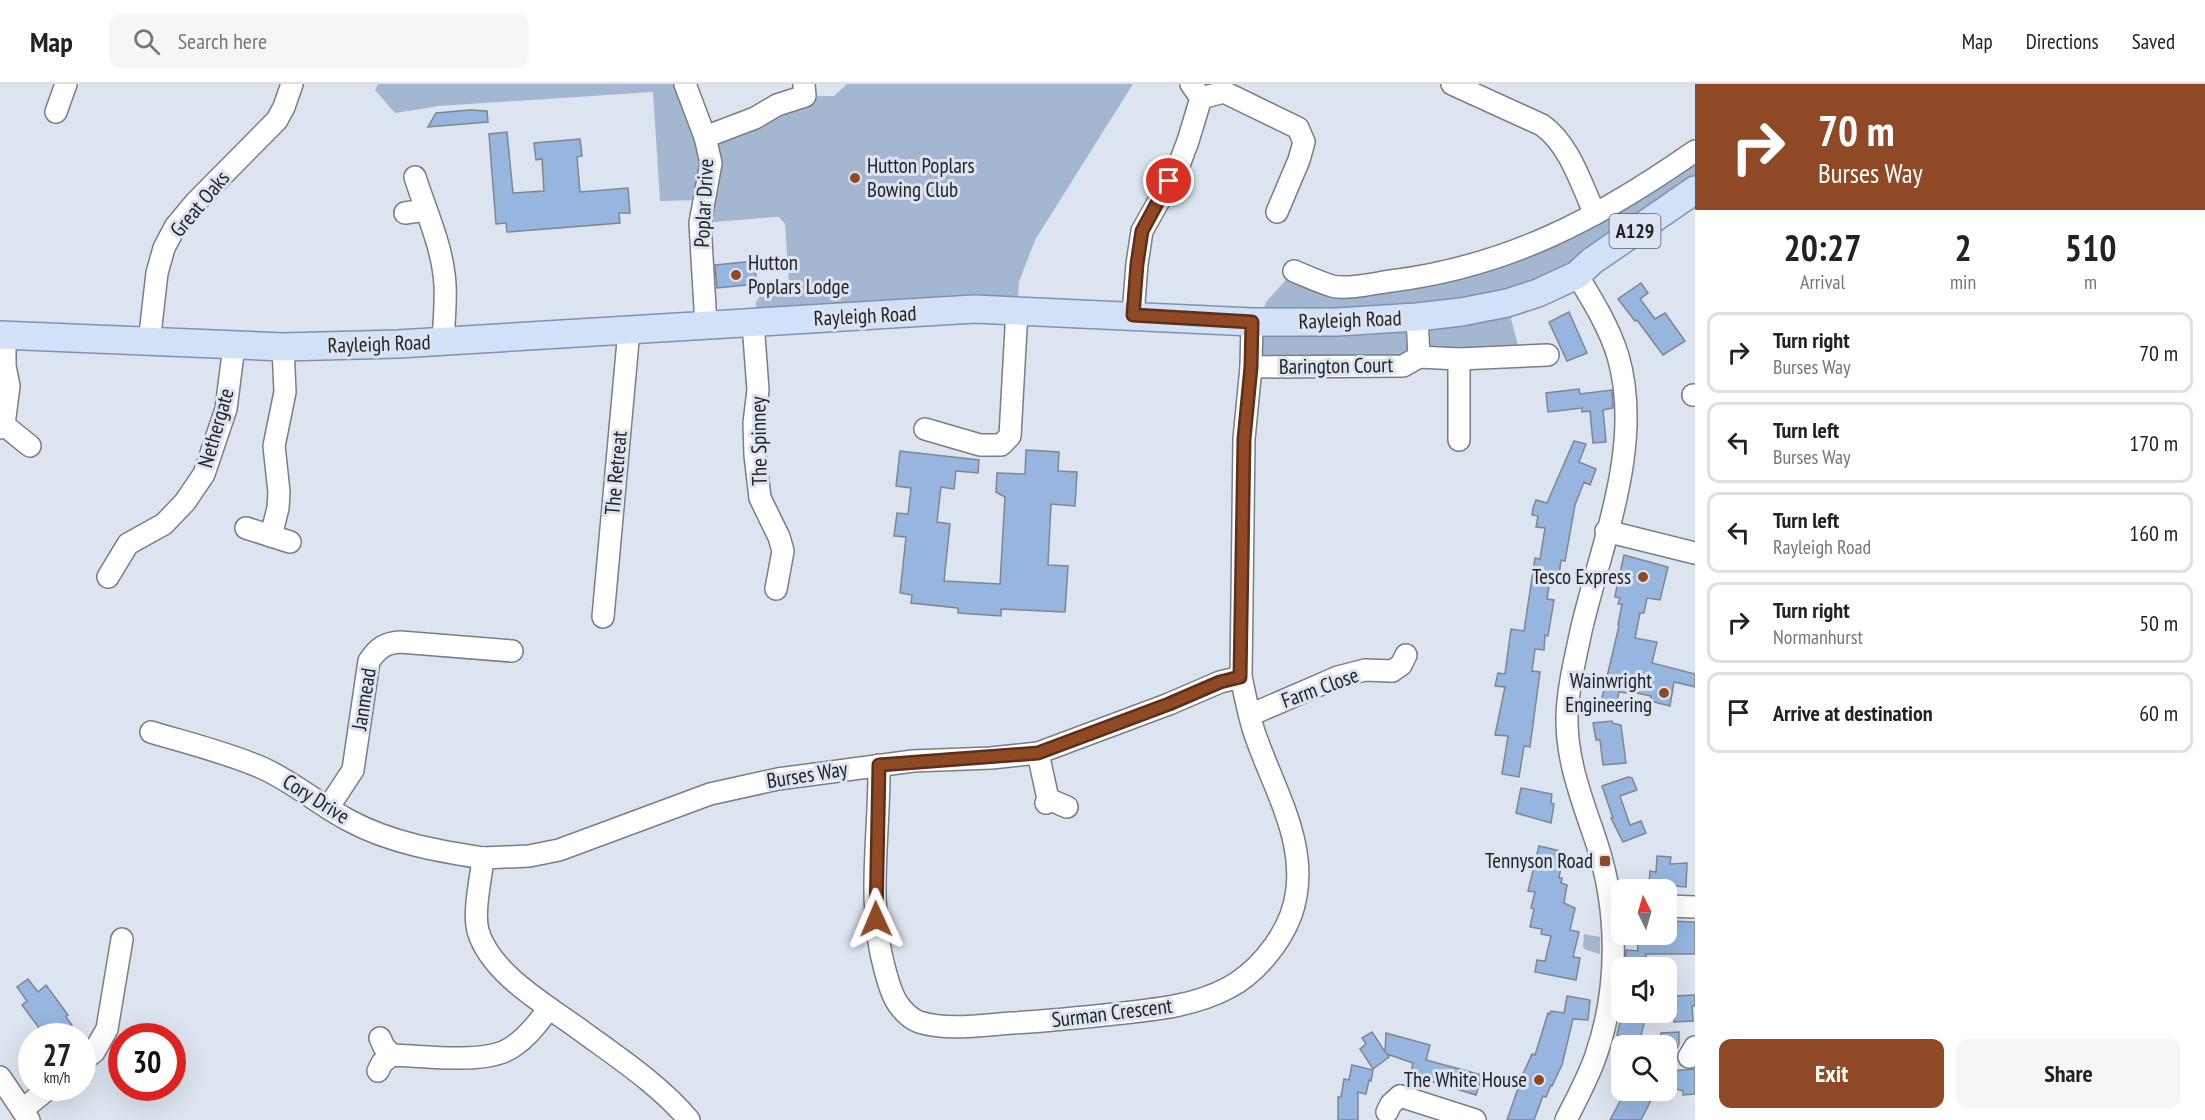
<!DOCTYPE html>
<html lang="en">
<head>
<meta charset="utf-8">
<style>
	:root { --surface:#fff; --page:#f6f6f6; --text:#222; --muted:#767676; --line:#e0e0e0; --accent:#904925 }
	body { margin:0; font-family:"PT Sans Narrow",sans-serif; background:var(--page); color:var(--text); height:100vh; display:flex; flex-direction:column; font-size:22px; white-space:nowrap }
	* { box-sizing:border-box; margin:0 }
	p { font-size:20px; color:var(--muted) }
	.icon { flex:none; width:33px; height:33px; fill:none; stroke:currentColor; stroke-width:2; stroke-linecap:round; stroke-linejoin:round }
	.map { position:relative; flex:1; overflow:hidden }
	.sheet { display:flex; flex-direction:column; background:var(--surface); width:510px }
	.sheet>* { flex:none }
	.top-card { background:#904925; color:#fff; overflow:hidden }
	.needle { width:39px; rotate:355deg }
	.tools { position:absolute; left:1611px; top:795px; display:grid; gap:12px }
	.tools a { display:grid; place-items:center; width:66px; height:66px; border-radius:12px; background:var(--surface); box-shadow:0 6px 24px #0002; font-size:30px }
	.speed { position:absolute; left:18px; top:939px; display:flex; gap:12px; font-size:30px; font-weight:700; text-align:center }
	.speed>* { display:grid; place-content:center; width:78px; height:78px; border-radius:50%; background:var(--surface); box-shadow:0 6px 24px #0002; line-height:1 }
	.speed small { font-size:15px; font-weight:400 }
	.speed .limit { border:9px solid #d22; background:#fff; color:#111 }
	.pin { position:absolute; display:grid; place-items:center; width:51px; height:51px; color:#fff; margin:-26px; border:3px solid #fff; border-radius:50%; box-shadow:0 2px 6px #0007 }
	.me { position:absolute; width:66px; margin:-33px; rotate:359deg; stroke-linejoin:round; filter:drop-shadow(0 0 4px #0008) }
	.turn { display:flex; align-items:center; gap:21px; height:126px; padding:0 24px; font-size:27px }
	.turn .icon { width:78px; height:78px; stroke-width:2.5 }
	.turn b { display:block; font-size:42px; line-height:51px }
	.eta { display:flex; justify-content:space-evenly; align-items:center; height:102px; text-align:center }
	.eta b { font-size:36px; font-weight:800; line-height:42px }
	.action { display:flex; gap:12px; margin-top:auto; padding:12px 24px }
	.action a { flex:1; height:69px; border-radius:12px; background:var(--accent); color:#fff; font-size:24px; font-weight:800; line-height:69px; text-align:center }
	.action a+a { background:var(--page); color:var(--text) }
	ul { padding:0; list-style:none }
	li { display:flex; align-items:center; gap:18px; height:81px; margin:0 12px 9px; padding:0 12px; border:3px solid var(--line); border-radius:12px }
	li div { flex:1 }
	li b { display:block; font-size:22px }
	li em { font-style:normal }
	header { display:flex; align-items:center; gap:36px; box-sizing:border-box; height:84px; padding:0 30px; background:var(--surface); border-bottom:2px solid var(--line) }
	header strong { font-size:28px }
	nav { display:flex; gap:33px; margin-inline-start:auto; font-size:21px }
	.search { width:420px; height:54px; background:var(--page); display:flex; align-items:center; gap:15px; box-sizing:border-box; padding:0 21px; border-radius:12px; color:var(--muted); font-size:22px }
	main { display:flex; flex:1; min-height:0 }
	.map>svg:first-child { display:block }
	.green { fill:#a4b7d1 }
	.building { fill:#96b6e0; stroke:#7f8690; stroke-width:1.5 }
	.lines { fill:none; stroke-linecap:round; stroke-linejoin:round }
	.minor-casing { stroke:#777e88; stroke-width:24 }
	.major-casing { stroke:#7f92ac; stroke-width:30 }
	.minor { stroke:#fff; stroke-width:21 }
	.major { stroke:#d1e2f8; stroke-width:27 }
	.route-casing { stroke:#5e2f18; stroke-width:15 }
	.route { stroke:#904925; stroke-width:10 }
	.poi-dot { fill:#904925; stroke:#dce4ef; stroke-width:2 }
	.labels { text-anchor:middle; stroke-width:6; stroke-linejoin:round; paint-order:stroke }
	.shield { fill:#dce4ef; stroke:#595e63; stroke-width:1.5 }
	.shield-label { font-size:20px; font-weight:bold; fill:#212427 }
	.poi-label { font-size:21px; fill:#212427; stroke:#dce4ef; text-anchor:end }
	.street-label { font-size:21px; fill:#212427; stroke:#dce4ef }
</style>
</head>
<body>
<header>
<strong>Map</strong>
<div class="search"><svg class="icon" aria-label="search" viewBox="0 0 24 24"><circle cx="10" cy="10" r="6"/><path d="M15 15l6 6"/></svg>Search here</div>
<nav><a>Map</a><a>Directions</a><a>Saved</a></nav>
</header>
<main>
<div class="map">
<svg width="1695" height="1036" viewBox="0 0 1695 1036">
	<rect width="100%" height="100%" fill="#dce4ef"/>
	<!-- green -->
	<g class="green">
		<polygon points="378,0 685,0 705,53 815,12 834,12 847,0 1133,0 1035,156 1019,198 1017,226 756,228 756,218 769,200 789,198 785,140 779,133 775,133 700,139 703,116 660,117 653,8 439,22 395,29 375,6"/>
		<polygon points="1695,67 1695,106 1507,219 1521,273 1251,283 1259,238 1266,218 1294,187 1334,203 1505,171"/>
		<polygon points="1584,850 1600,853 1600,870 1586,866 1583,863"/>
	</g>
	<!-- building -->
	<g class="building">
		<polygon points="470,26 487,27 488,38 428,43 436,29"/>
		<polygon points="507,48 513,109 544,107 542,75 536,76 534,59 580,55 582,72 577,73 580,108 628,104 630,129 619,129 620,139 507,148 506,139 496,140 489,50"/>
		<polygon points="755,177 756,200 717,204 715,181"/>
		<polygon points="1641,199 1648,209 1640,215 1655,235 1665,229 1685,257 1663,271 1637,236 1635,237 1618,215"/>
		<polygon points="1569,228 1587,269 1567,277 1549,238"/>
		<polygon points="1579,305 1580,310 1612,306 1613,324 1603,326 1606,358 1593,359 1590,327 1582,328 1582,324 1548,328 1546,309"/>
		<polygon points="1574,357 1586,360 1579,378 1596,385 1590,401 1584,398 1575,421 1565,477 1561,476 1559,492 1551,491 1547,515 1554,516 1548,552 1545,551 1544,566 1535,565 1532,587 1540,588 1530,663 1524,662 1519,693 1502,690 1508,652 1495,651 1505,603 1495,602 1498,589 1505,590 1511,545 1524,547 1535,474 1540,475 1545,444 1536,443 1538,432 1532,431 1533,424 1536,416 1547,419"/>
		<polygon points="1026,366 1059,368 1058,387 1077,388 1075,422 1051,420 1048,481 1068,482 1065,528 1001,525 1001,532 958,529 958,524 911,519 912,511 900,509 906,453 894,452 897,429 908,430 911,404 896,402 900,367 979,376 978,389 956,387 954,405 941,403 937,438 950,440 944,497 1000,500 1005,413 996,408 997,389 1025,390"/>
		<polygon points="1624,471 1668,483 1660,516 1647,514 1644,529 1640,529 1635,554 1657,558 1652,579 1695,590 1695,603 1674,598 1670,622 1650,617 1651,612 1627,607 1627,609 1619,608 1616,621 1601,618 1619,542 1618,541 1622,520 1618,520 1620,514 1615,513 1616,507"/>
		<polygon points="1612,637 1612,639 1621,641 1626,679 1603,681 1600,656 1596,656 1593,639"/>
		<polygon points="1628,693 1632,694 1637,706 1620,712 1630,741 1641,737 1646,749 1623,758 1611,734 1613,734 1602,702"/>
		<polygon points="1521,704 1552,710 1551,719 1554,720 1551,739 1516,729"/>
		<polygon points="1539,762 1561,767 1560,771 1563,771 1559,794 1562,794 1561,799 1567,801 1564,819 1575,824 1570,846 1579,848 1573,873 1580,874 1576,896 1535,888 1537,876 1545,877 1551,852 1541,850 1542,845 1530,843 1534,825 1531,824 1535,808 1528,807"/>
		<polygon points="1657,772 1671,773 1670,780 1687,779 1686,803 1649,800 1650,787 1656,788"/>
		<polygon points="1666,837 1695,838 1695,870 1646,870 1645,884 1625,884 1626,866 1638,867 1637,850 1666,850"/>
		<polygon points="28,895 38,908 46,901 68,931 66,933 72,941 58,950 52,941 42,948 22,921 27,917 17,903"/>
		<polygon points="1695,911 1695,922 1692,922 1693,937 1674,938 1674,912"/>
		<polygon points="1567,912 1590,916 1588,936 1573,935 1562,981 1552,1002 1551,1001 1546,1013 1543,1012 1534,1036 1507,1036 1523,990 1532,970 1535,971 1548,929 1550,930 1551,927 1564,929"/>
		<polygon points="1621,933 1631,936 1632,933 1645,936 1639,959 1627,957 1627,954 1617,951"/>
		<polygon points="1372,948 1385,968 1386,949 1430,961 1426,976 1482,991 1476,1011 1420,994 1417,1004 1408,1001 1413,979 1387,970 1389,973 1373,985 1360,965 1366,960 1362,954"/>
		<polygon points="1679,948 1679,960 1666,985 1666,962 1660,962 1661,949"/>
		<polygon points="1352,981 1373,986 1371,997 1369,996 1366,1010 1358,1008 1358,1036 1338,1036 1338,1013 1341,1013 1344,995 1349,996"/>
		<polygon points="1695,985 1695,1010 1683,1011 1683,1007 1673,1004 1671,987"/>
		<polygon points="1626,1006 1640,1006 1653,1012 1641,1036 1610,1036"/>
	</g>
	<g class="lines">
		<!-- minor casing -->
		<g class="minor-casing">
			<g id="minor">
				<polyline points="685,0 705,53 711,79 700,139 706,241"/>
				<path d="M 1452,0 L 1542,41 C 1570,61 1581,100 1595,130"/>
				<polyline points="1201,14 1224,8 1298,44 1304,58 1299,76 1277,128"/>
				<polyline points="56,28 66,0"/>
				<polyline points="705,53 755,34 777,21 805,12 804,0"/>
				<path d="M 415,93 C 426,128 443,163 445,201 C 446,219 444,238 443,257"/>
				<polyline points="405,129 426,126"/>
				<path d="M 1294,187 C 1306,192 1319,198 1332,202 C 1347,206 1376,199 1391,197 C 1510,182 1599,134 1695,67"/>
				<polyline points="1133,231 1137,180 1142,147 1179,81 1188,57 1201,14 1191,0"/>
				<polyline points="753,239 758,306 754,339 755,371 760,414 779,453 783,467 776,505"/>
				<polyline points="149,259 157,189 164,164 175,143 195,119 277,36 284,23 292,0"/>
				<polyline points="1419,273 1459,275 1548,271"/>
				<polyline points="1251,283 1403,282 1419,273 1417,233"/>
				<polyline points="1693,311 1695,311"/>
				<polyline points="4,341 30,362"/>
				<polyline points="0,344 4,341 9,302 5,282 5,252"/>
				<polyline points="925,345 980,361 1001,361 1010,352 1017,226"/>
				<polyline points="1459,356 1459,275"/>
				<polyline points="246,444 290,458"/>
				<polyline points="1606,447 1695,469"/>
				<polyline points="271,452 278,424 279,408 274,362 285,308 283,263"/>
				<polyline points="108,493 128,460 164,440 185,418 204,390 226,325 234,262"/>
				<polyline points="603,533 629,246"/>
				<polyline points="1392,587 1401,581 1406,571"/>
				<polyline points="1250,631 1338,593 1365,586 1392,587"/>
				<path d="M 151,648 C 187,659 225,668 260,683 C 293,697 319,721 350,737 C 391,759 438,767 483,774"/>
				<polyline points="1038,669 1048,715 1046,719"/>
				<path d="M 879,681 C 880,749 866,819 885,886 C 888,897 891,910 898,920 C 903,927 911,935 919,938 C 948,947 983,941 1012,939 C 1050,937 1087,933 1124,929 C 1160,925 1196,921 1228,904 C 1255,890 1280,860 1291,831 C 1313,769 1277,712 1257,656 C 1249,636 1246,614 1241,593"/>
				<polyline points="1048,715 1067,723"/>
				<path d="M 328,724 L 353,686 L 369,577 C 378,564 385,559 400,558 L 512,567"/>
				<polyline points="1666,822 1695,823"/>
				<polyline points="380,954 384,963 392,971"/>
				<polyline points="1689,973 1695,963"/>
				<polyline points="82,977 94,968 107,945 122,855"/>
				<path d="M 378,987 L 382,979 L 392,971 C 422,972 476,979 503,968 C 522,960 537,941 549,924"/>
				<polyline points="0,993 29,1036"/>
				<polyline points="1400,1012 1475,1036"/>
				<polyline points="22,1026 49,1004"/>
				<polyline points="1387,1028 1391,1020 1400,1012"/>
				<path d="M 689,1036 C 659,1000 617,973 579,945 C 545,920 491,890 478,847 C 473,827 481,795 483,774 L 529,772 L 559,766 L 710,710 L 778,695 L 913,677 L 991,674 L 1038,669 L 1169,620 L 1220,598 L 1241,593 L 1244,355 L 1251,283 L 1252,238"/>
				<path d="M 1566,1036 C 1576,1016 1587,996 1595,974 C 1619,907 1619,828 1597,760 C 1583,718 1566,677 1567,632 C 1568,603 1575,576 1581,547 C 1601,460 1644,362 1618,272 C 1609,243 1593,217 1577,191"/>
			</g>
		</g>
		<!-- major casing -->
		<g class="major-casing">
			<polyline id="major" points="0,251 283,263 398,260 974,225 1252,238 1337,238 1417,233 1461,228 1507,219 1538,209 1577,191 1592,177 1695,106"/>
		</g>
		<!-- minor -->
		<use href="#minor" class="minor"/>
		<!-- major -->
		<use href="#major" class="major"/>
	</g>
	<g class="lines">
		<!-- route casing -->
		<g class="route-casing">
			<polyline id="route" points="876,835 879,681 1038,669 1169,620 1220,598 1240,593 1244,355 1251,283 1252,238 1133,231 1137,180 1142,147 1169,97"/>
		</g>
		<!-- route -->
		<use href="#route" class="route"/>
	</g>
	<!-- markers -->
	<g class="poi-dot">
		<circle cx="855" cy="94" r="6"/>
		<circle cx="736" cy="191" r="6"/>
		<circle cx="1643" cy="493" r="6"/>
		<circle cx="1664" cy="609" r="6"/>
		<rect x="1599" y="771" width="12" height="12" rx="3"/>
		<circle cx="1539" cy="996" r="6"/>
	</g>
	<g class="labels">
		<!-- shield labels -->
		<rect class="shield" x="1609.5" y="130" width="51" height="34" rx="4.5"/>
		<g class="shield-label">
			<text x="1635" y="154">A129</text>
		</g>
		<!-- poi labels -->
		<g class="poi-label">
			<text x="867" y="89" text-anchor="start">Hutton Poplars<tspan x="867" dy="24">Bowing Club</tspan></text>
			<text x="748" y="186" text-anchor="start">Hutton<tspan x="748" dy="24">Poplars Lodge</tspan></text>
			<text x="1631" y="500">Tesco Express</text>
			<text x="1652" y="604">Wainwright<tspan x="1652" dy="24">Engineering</tspan></text>
			<text x="1593" y="784">Tennyson Road</text>
			<text x="1527" y="1003">The White House</text>
		</g>
		<!-- street labels -->
		<g class="street-label">
			<text transform="translate(704 119) rotate(-87)" y="7">Poplar Drive</text>
			<text transform="translate(200 120) rotate(-50)" y="7">Great Oaks</text>
			<text transform="translate(865 232) rotate(-3)" y="7">Rayleigh Road</text>
			<text transform="translate(1350 236) rotate(-2)" y="7">Rayleigh Road</text>
			<text transform="translate(379 260) rotate(-2)" y="7">Rayleigh Road</text>
			<text transform="translate(1336 282) rotate(-1)" y="7">Barington Court</text>
			<text transform="translate(216 344) rotate(-74)" y="7">Nethergate</text>
			<text transform="translate(759 357) rotate(-91)" y="7">The Spinney</text>
			<text transform="translate(616 389) rotate(-85)" y="7">The Retreat</text>
			<text transform="translate(1320 604) rotate(-20)" y="7">Farm Close</text>
			<text transform="translate(364 615) rotate(-81)" y="7">Janmead</text>
			<text transform="translate(807 691) rotate(-9)" y="7">Burses Way</text>
			<text transform="translate(316 715) rotate(32)" y="7">Cory Drive</text>
			<text transform="translate(1112 929) rotate(-7)" y="7">Surman Crescent</text>
		</g>
	</g>
</svg>
<div class="tools">
<a><svg class="needle" viewBox="-14 -14 28 28"><path d="M0-13l5 13h-10z" fill="#e53935"/><path d="M0 13l5-13h-10z" fill="#767676"/></svg></a>
<a><svg class="icon" aria-label="sound" viewBox="0 0 24 24"><path d="M4 9h4l5-4v14l-5-4H4zM17 9q2 3 0 6"/></svg></a>
<a><svg class="icon" aria-label="search" viewBox="0 0 24 24"><circle cx="10" cy="10" r="6"/><path d="M15 15l6 6"/></svg></a>
</div>
<div class="speed"><div>27<small>km/h</small></div><div class="limit">30</div></div>
<div class="pin" style="left:1169px;top:97px;background:#d93025"><svg class="icon" aria-label="arrive" viewBox="0 0 24 24"><path d="M6 21V4h12l-3 4 3 4H6"/></svg></div>
<svg class="me" style="left:876px;top:835px" viewBox="-20 -20 40 40"><path d="M0-17L14 15 0 8-14 15z" fill="#904925" stroke="#fff" stroke-width="4"/></svg>
</div>
<section class="sheet">
<div class="top-card">
<div class="turn"><svg class="icon" aria-label="right" viewBox="0 0 24 24"><path d="M7 20v-9h11M14 6l5 5-5 5"/></svg><div><b>70 m</b>Burses Way</div></div>
</div>
<div class="eta">
<div><b>20:27</b><p>Arrival</p></div>
<div><b>2</b><p>min</p></div>
<div><b>510</b><p>m</p></div>
</div>
<ul>
<li><svg class="icon" aria-label="right" viewBox="0 0 24 24"><path d="M7 20v-9h11M14 6l5 5-5 5"/></svg><div><b>Turn right</b><p>Burses Way</p></div><em>70 m</em></li>
<li><svg class="icon" aria-label="left" viewBox="0 0 24 24"><path d="M17 20v-9H6M10 6l-5 5 5 5"/></svg><div><b>Turn left</b><p>Burses Way</p></div><em>170 m</em></li>
<li><svg class="icon" aria-label="left" viewBox="0 0 24 24"><path d="M17 20v-9H6M10 6l-5 5 5 5"/></svg><div><b>Turn left</b><p>Rayleigh Road</p></div><em>160 m</em></li>
<li><svg class="icon" aria-label="right" viewBox="0 0 24 24"><path d="M7 20v-9h11M14 6l5 5-5 5"/></svg><div><b>Turn right</b><p>Normanhurst</p></div><em>50 m</em></li>
<li><svg class="icon" aria-label="arrive" viewBox="0 0 24 24"><path d="M6 21V4h12l-3 4 3 4H6"/></svg><div><b>Arrive at destination</b></div><em>60 m</em></li>
</ul>
<div class="action"><a>Exit</a><a>Share</a></div>
</section>
</main>
</body>
</html>
